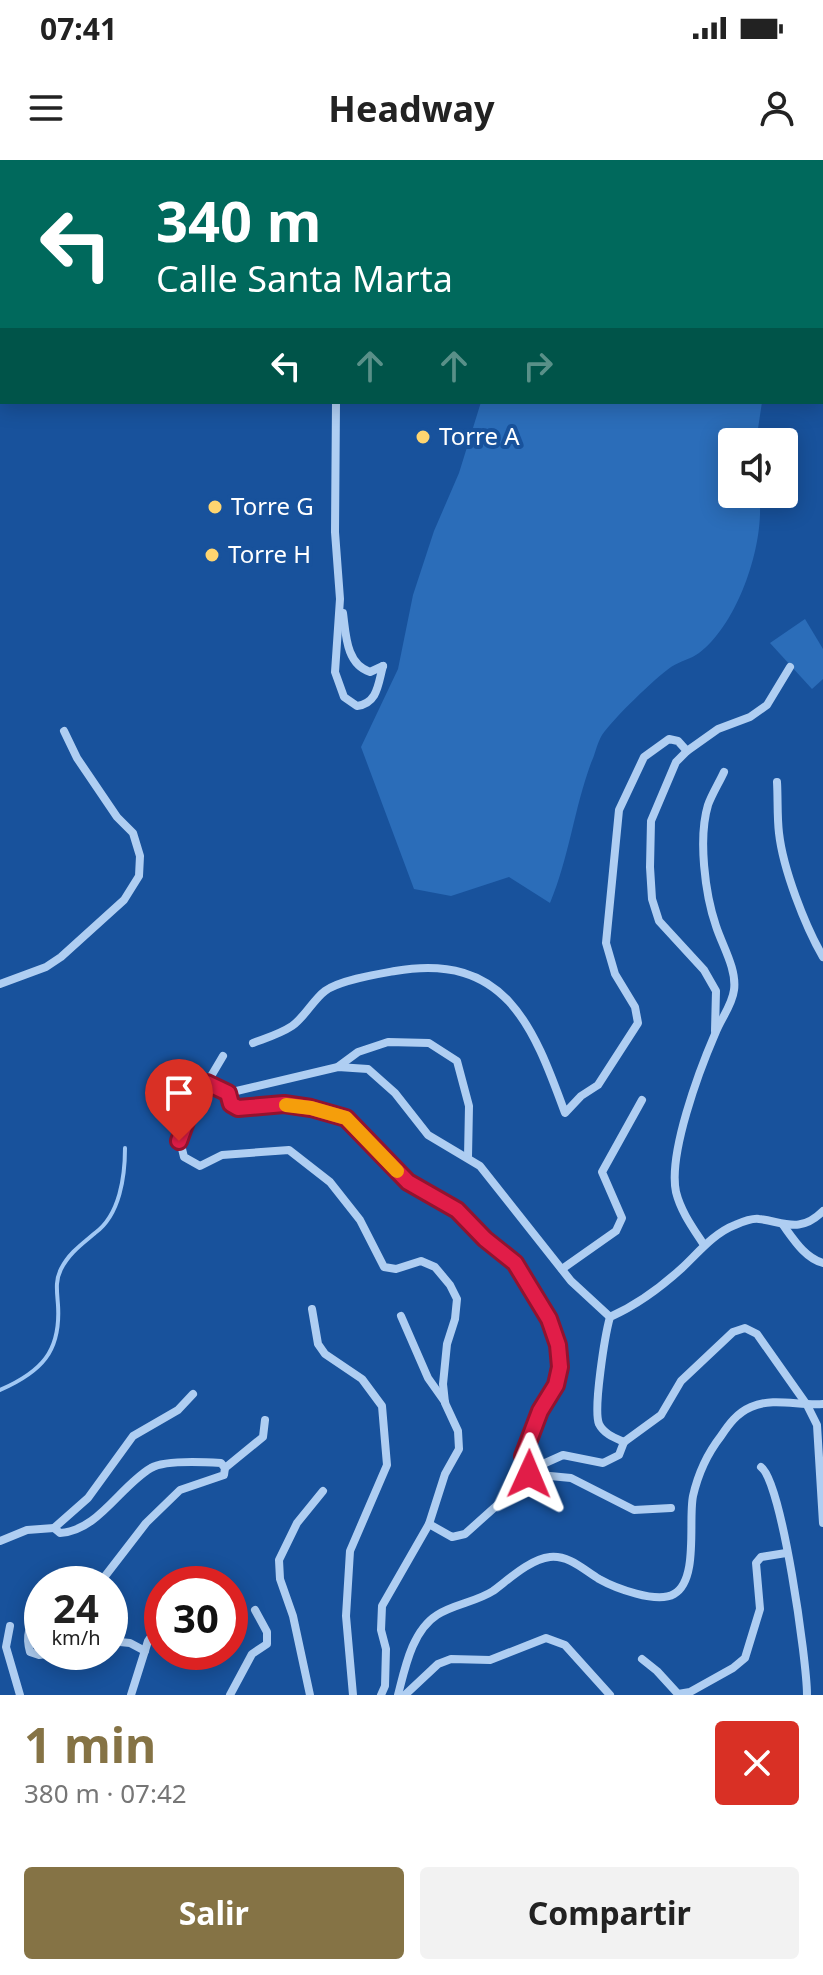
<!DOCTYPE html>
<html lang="es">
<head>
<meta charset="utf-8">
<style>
	:root { --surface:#fff; --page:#f2f2f2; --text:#222; --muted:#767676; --accent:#857345 }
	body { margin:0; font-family:"Noto Sans",sans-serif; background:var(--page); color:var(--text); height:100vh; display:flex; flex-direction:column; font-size:30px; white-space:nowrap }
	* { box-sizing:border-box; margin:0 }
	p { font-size:26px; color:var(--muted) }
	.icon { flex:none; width:44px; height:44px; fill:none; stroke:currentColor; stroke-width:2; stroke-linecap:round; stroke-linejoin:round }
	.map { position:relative; height:1535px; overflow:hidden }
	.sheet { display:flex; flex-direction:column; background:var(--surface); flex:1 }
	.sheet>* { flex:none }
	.hud { position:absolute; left:0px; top:0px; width:824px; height:244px; box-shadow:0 4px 20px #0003; background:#00695c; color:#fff; overflow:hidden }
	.buttons { position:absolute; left:718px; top:268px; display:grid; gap:16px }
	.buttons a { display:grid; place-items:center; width:80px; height:80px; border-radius:8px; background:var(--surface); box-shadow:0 4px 20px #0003; font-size:40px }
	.speed { position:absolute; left:24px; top:1406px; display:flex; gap:16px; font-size:40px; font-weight:700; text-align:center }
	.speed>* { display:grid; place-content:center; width:104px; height:104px; border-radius:50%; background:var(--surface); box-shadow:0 4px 20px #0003; line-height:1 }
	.speed small { font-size:20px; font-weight:400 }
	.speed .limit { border:12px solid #d22; background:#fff; color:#111 }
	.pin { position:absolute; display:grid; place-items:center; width:68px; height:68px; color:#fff; margin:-82px -34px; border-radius:50% 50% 50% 0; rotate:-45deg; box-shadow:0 0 8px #0007 }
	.pin .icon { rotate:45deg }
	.me { position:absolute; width:88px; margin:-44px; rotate:1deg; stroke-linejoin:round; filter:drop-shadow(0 0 6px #0008) }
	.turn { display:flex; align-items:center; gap:28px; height:168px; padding:0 24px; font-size:36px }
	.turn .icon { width:104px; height:104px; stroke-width:2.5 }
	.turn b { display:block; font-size:56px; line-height:68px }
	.lanes { display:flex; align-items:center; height:76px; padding:0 24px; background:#0003; justify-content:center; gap:40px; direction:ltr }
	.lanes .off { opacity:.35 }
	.round { display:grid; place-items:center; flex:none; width:84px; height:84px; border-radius:8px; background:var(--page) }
	.overview { display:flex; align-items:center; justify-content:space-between; height:136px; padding:0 24px }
	h1 { font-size:48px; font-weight:700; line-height:60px; color:var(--accent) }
	.primary-button { display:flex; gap:16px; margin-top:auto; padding:16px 24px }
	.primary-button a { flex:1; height:92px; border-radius:8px; background:var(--accent); color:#fff; font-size:32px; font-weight:700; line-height:92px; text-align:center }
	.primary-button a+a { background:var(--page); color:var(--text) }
	.status { display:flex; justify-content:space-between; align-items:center; height:56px; padding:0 40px; background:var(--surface); direction:ltr }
	.status svg { height:22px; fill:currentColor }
	header { display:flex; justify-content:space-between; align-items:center; height:104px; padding:0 24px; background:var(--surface); font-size:36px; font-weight:700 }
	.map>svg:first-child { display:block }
	.green { fill:#2b6db9 }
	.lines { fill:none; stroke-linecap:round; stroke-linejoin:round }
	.stream { stroke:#a1c8f4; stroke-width:4 }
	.street { stroke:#afcef2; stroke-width:8 }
	.route-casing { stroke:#92132f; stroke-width:20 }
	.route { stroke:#e11d48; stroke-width:14 }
	.slow { stroke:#f59e0b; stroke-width:14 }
	.poi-dot { fill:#ffd570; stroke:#18529c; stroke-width:3 }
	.labels { text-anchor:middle; stroke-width:8; stroke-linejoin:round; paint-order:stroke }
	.poi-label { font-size:24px; fill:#fff; stroke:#18529c; text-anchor:start }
</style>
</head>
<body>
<div class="status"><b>07:41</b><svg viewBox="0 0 49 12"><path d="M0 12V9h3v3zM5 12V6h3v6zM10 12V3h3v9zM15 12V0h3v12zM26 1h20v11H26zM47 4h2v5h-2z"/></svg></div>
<header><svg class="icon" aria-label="menu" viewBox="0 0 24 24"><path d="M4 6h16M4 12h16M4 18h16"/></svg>Headway<svg class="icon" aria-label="person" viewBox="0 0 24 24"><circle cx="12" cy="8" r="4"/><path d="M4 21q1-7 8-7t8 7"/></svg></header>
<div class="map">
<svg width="823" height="1535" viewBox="0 0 823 1535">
	<rect width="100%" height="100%" fill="#18529c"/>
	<!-- green -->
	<g class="green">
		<path d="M 481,242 L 762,242 L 756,282 L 732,282 L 732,334 L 759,334 C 766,382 738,464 699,493 C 691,499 680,501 671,507 C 655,518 613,559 602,575 C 597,583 595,595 591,603 C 574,649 569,698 550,743 L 509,717 L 451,736 L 414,729 L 361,587 L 398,509 L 413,435 L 434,371 L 459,313 Z"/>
		<polygon points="805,459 823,489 823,519 812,529 770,483"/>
	</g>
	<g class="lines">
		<!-- stream -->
		<path class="stream" d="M 0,1230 C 41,1212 61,1192 58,1145 C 57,1131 55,1121 61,1109 C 69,1093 82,1084 95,1073 C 120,1055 125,1016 125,988"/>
		<!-- street -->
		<g class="street">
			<polyline points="7,0 7,2"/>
			<polyline points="732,0 733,2"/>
			<polyline points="322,2 323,0"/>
			<polyline points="766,2 767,0"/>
			<polyline points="0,149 2,148"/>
			<path d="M 336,242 L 335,372 L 340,439 L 335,512 L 344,537 L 357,546 C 378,543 378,524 383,506"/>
			<path d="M 343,453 C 346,475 346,504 370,512 L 383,506"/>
			<path d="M 777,622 C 778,639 777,656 779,673 C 783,709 805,766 823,797"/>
			<polyline points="0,824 46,807 61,797 124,740 139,716 140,696 133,673 117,657 77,598 64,571"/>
			<polyline points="715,871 716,831 704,810 659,761 652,739 650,707 651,661 676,602 687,591 718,569 750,557 767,545 790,507"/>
			<path d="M 253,883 C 266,878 280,874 292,866 C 305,857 313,840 325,831 C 340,820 378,814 395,811 C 505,792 533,865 565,953 L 581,936 L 598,925 L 638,863 L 635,847 L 615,814 L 606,783 L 619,650 L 644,597 L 669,579 L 678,581 L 687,591"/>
			<path d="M 223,896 L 207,923 L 199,926 C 189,949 176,973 184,997 L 200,1006 L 222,995 L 289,990 L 330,1022 L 360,1060 L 384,1107 L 396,1109 L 421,1101 L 435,1107 L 450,1125 L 457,1139 L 455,1159 L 447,1184 L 443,1224 L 445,1243 L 458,1271 L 459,1289 L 445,1314 L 429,1364 L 382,1446 L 381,1470 L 386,1489 L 385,1526 L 381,1535"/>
			<polyline points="339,906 358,892 388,882 429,883 457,901 469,946 468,997"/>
			<polyline points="207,923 228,933 338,907 368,909 395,933 428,975 480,1006 571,1121 610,1157"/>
			<polyline points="228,933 231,944 238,948 284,944 311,948 346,958 408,1022 457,1050 485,1079 515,1103 549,1159 558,1185 560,1207 556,1225 540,1251 523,1296 529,1314 571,1318 634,1350 671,1348"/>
			<path d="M 783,1065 C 794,1080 805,1098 823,1103"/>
			<path d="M 704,1085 C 693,1068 681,1052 676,1032 C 668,994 699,911 715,874 C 721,858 732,846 734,830 C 737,809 722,785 716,766 C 705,734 698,678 708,645 C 712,634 719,623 724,612"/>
			<polyline points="562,1109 616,1071 622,1058 602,1012 642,940"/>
			<polyline points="312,1149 318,1184 325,1194 362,1219 382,1246 387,1305 350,1391 346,1456 353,1535"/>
			<polyline points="401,1156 428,1218 445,1242"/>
			<path d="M 624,1282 C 615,1278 604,1274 599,1264 C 593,1249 605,1175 610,1157 C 637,1145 660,1128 682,1108 C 698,1093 714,1073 735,1065 C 742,1062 752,1058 759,1059 C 784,1062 800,1074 823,1051"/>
			<polyline points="624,1282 661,1255 681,1221 733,1172 745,1168 757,1174 807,1245 817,1265 823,1363"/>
			<path d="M 761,1307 C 782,1322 807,1502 807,1535"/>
			<polyline points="225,1308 263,1277 265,1260"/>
			<polyline points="429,1364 452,1377 465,1374 543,1304 563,1295 603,1303 619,1295 624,1282"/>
			<polyline points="0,1381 27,1370 54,1368"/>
			<path d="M 99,1424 L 146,1363 L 180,1330 L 224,1315 L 225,1308 L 221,1303 C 205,1302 164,1300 151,1308 C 120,1326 98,1371 60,1373 L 54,1368 L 88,1338 L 133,1276 L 178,1250 L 193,1234"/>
			<path d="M 42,1457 C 27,1465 26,1477 30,1492 L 39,1495 L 59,1492"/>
			<polyline points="10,1466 6,1487 20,1535"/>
			<polyline points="110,1481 130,1483 145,1491"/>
			<polyline points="642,1499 657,1511 678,1534 690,1532 733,1508 745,1498 760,1449 756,1403 761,1397 786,1393"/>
			<polyline points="131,1535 148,1481 162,1461"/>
			<polyline points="230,1535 252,1494 267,1484 267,1472 255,1450"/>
			<polyline points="310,1535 293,1456 280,1419 279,1400 297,1363 323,1331"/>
			<path d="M 398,1535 C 405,1508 412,1471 437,1455 C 454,1444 476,1442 493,1431 C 508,1420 530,1399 550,1397 C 569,1395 584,1410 599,1419 C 615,1428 657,1444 674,1434 C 699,1420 688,1360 693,1336 C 698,1314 707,1294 721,1276 C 729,1264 737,1253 751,1247 C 773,1237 799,1246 823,1244"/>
			<polyline points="405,1535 438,1504 451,1499 490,1500 546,1478 565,1485 610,1535"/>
		</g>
	</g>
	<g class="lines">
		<!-- route casing -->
		<g class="route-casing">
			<polyline id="route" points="179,981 199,926 207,923 228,933 231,944 238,948 284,944 311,948 346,958 408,1022 457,1050 485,1079 515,1103 549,1159 558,1185 560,1207 556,1225 540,1251 523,1296 529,1314"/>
		</g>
		<!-- route -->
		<use href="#route" class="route"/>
		<!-- slow -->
		<polyline class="slow" points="286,945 311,948 346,958 397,1011"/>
	</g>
	<!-- markers -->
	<g class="poi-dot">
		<circle cx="423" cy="277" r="8"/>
		<circle cx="215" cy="347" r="8"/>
		<circle cx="212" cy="395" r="8"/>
	</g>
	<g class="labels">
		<!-- poi labels -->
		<g class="poi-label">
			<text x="439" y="285">Torre A</text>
			<text x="231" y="355">Torre G</text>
			<text x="228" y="403">Torre H</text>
		</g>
	</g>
</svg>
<div class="buttons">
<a><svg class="icon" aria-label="sound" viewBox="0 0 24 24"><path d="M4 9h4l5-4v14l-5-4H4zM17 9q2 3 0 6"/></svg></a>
</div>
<div class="speed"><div>24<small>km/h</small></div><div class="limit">30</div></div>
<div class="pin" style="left:179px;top:981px;background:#d93025"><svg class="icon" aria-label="arrive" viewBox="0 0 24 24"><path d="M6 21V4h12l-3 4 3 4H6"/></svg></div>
<svg class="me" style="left:529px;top:1314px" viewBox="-20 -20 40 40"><path d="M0-17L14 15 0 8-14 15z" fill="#e11d48" stroke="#fff" stroke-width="4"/></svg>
<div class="hud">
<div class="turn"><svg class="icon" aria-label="left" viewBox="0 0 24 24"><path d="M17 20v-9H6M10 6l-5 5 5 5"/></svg><div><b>340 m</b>Calle Santa Marta</div></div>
<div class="lanes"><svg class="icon" aria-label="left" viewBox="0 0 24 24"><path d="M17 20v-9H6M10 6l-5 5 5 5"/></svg><svg class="icon off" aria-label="ahead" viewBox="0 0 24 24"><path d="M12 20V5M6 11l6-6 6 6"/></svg><svg class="icon off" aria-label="ahead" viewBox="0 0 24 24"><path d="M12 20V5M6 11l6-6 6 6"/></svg><svg class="icon off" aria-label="right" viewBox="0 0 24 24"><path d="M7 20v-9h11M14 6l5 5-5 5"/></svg></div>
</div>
</div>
<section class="sheet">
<div class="overview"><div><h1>1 min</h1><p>380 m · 07:42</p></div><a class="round" style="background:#d93025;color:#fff"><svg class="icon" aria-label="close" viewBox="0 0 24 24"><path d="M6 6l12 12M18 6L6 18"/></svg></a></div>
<div class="primary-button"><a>Salir</a><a>Compartir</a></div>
</section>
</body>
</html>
